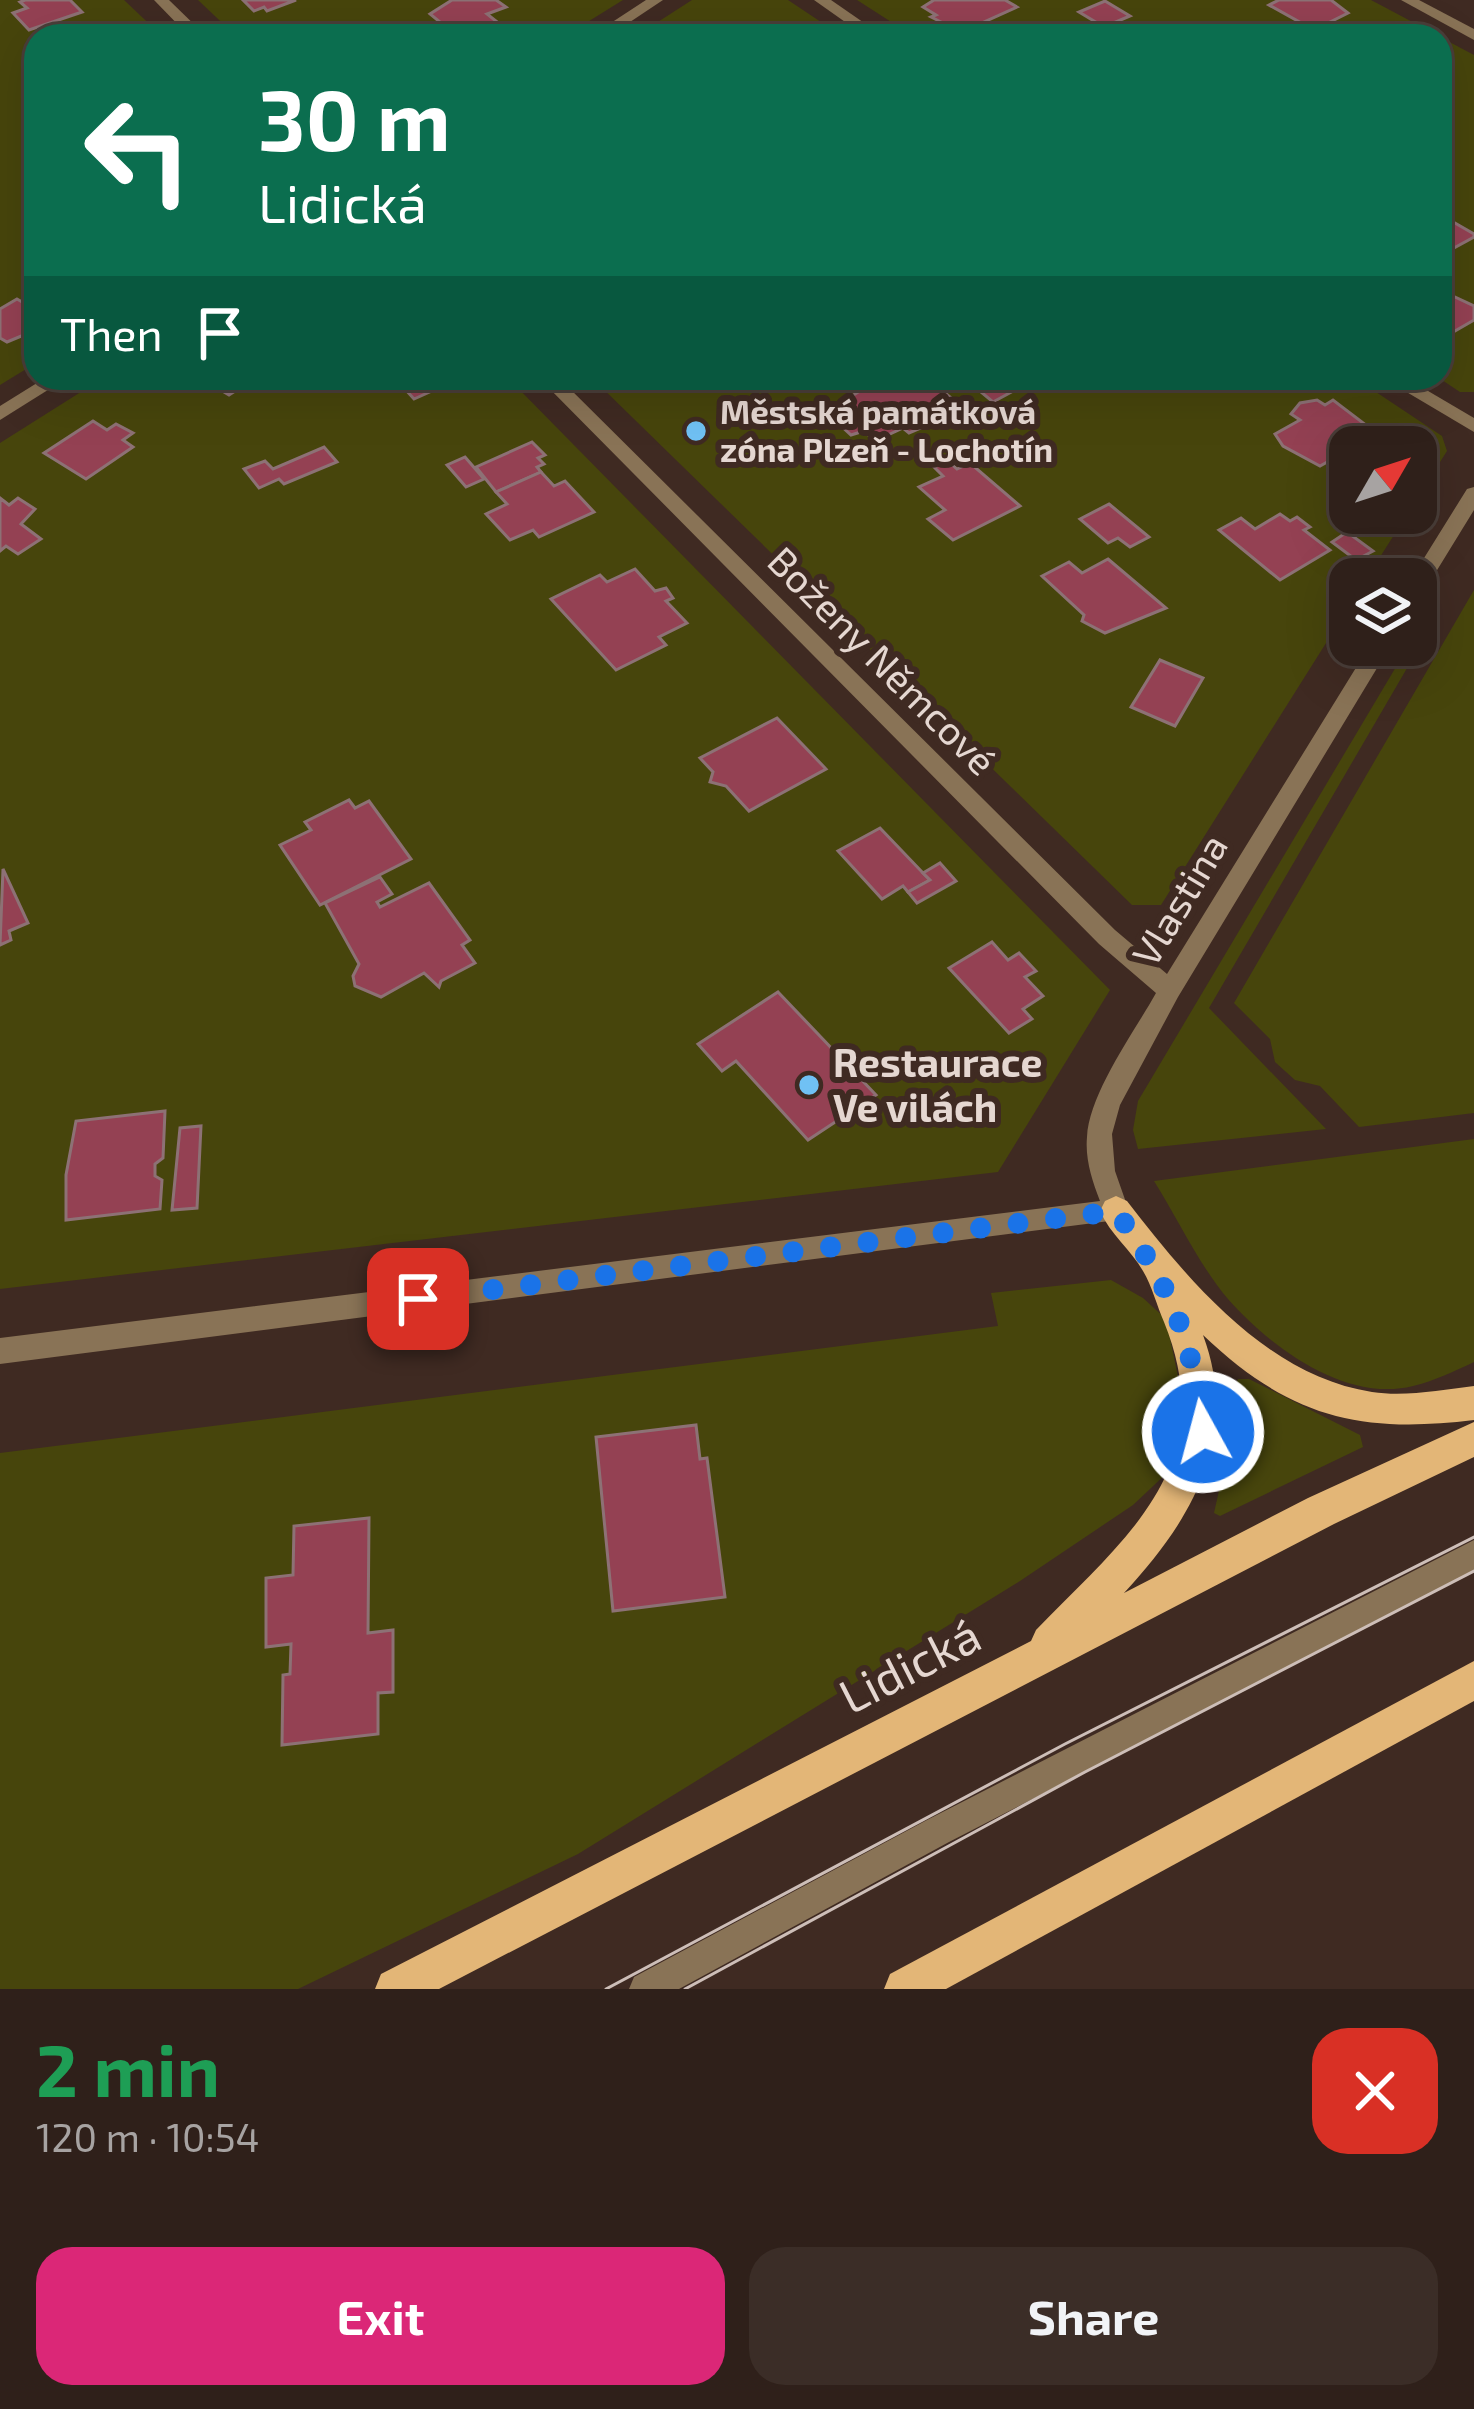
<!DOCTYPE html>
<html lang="en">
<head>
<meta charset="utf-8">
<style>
	:root { --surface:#2f201a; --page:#3b2d27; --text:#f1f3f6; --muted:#a7a3a2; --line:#4a3e39; --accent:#db2777 }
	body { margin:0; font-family:"Exo 2",sans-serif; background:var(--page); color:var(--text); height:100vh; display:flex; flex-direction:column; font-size:45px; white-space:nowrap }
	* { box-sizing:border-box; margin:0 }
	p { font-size:39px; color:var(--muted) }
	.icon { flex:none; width:66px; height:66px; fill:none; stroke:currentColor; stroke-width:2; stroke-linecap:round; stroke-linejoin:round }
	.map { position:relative; height:1989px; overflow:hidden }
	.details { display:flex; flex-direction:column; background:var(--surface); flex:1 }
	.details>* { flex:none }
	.top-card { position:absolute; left:24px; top:24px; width:1428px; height:366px; border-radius:36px; box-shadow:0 12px 48px #0002,0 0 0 3px var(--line); background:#0b6e4f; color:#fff; overflow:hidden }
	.needle { width:78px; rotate:51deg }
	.tools { position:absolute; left:1329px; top:426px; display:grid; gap:24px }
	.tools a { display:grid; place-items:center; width:108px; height:108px; border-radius:24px; background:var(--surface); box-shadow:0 12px 48px #0002,0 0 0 3px var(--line); font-size:60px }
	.pin { position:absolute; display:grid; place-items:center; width:102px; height:102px; color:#fff; margin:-51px; border-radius:24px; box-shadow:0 6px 18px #0006 }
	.me { position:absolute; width:132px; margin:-66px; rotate:353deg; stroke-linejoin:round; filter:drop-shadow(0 0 9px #0008) }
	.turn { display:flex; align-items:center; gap:42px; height:252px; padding:0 36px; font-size:54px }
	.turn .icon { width:156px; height:156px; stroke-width:2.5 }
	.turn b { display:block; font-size:84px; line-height:102px }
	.then { display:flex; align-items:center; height:114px; padding:0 36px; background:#0003; gap:24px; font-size:45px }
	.round { display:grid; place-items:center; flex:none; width:126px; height:126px; border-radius:36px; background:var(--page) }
	.headline { display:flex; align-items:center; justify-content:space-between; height:204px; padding:0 36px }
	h1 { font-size:72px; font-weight:700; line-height:90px; color:#1e9e55 }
	.cta { display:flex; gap:24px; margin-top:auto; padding:24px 36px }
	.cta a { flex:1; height:138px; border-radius:36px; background:var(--accent); color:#fff; font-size:48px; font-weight:700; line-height:138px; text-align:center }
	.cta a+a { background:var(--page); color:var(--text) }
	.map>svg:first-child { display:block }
	.green { fill:#47450c }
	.building { fill:#944153; stroke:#8d7175; stroke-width:3 }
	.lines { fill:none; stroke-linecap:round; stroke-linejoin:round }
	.lane { fill:#897356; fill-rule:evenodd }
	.street { fill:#897356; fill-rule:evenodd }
	.primary { fill:#e3b677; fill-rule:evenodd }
	.tram { stroke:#cdbeb8; stroke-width:3 }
	.route { stroke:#1a73e8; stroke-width:21; stroke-dasharray:0 37.8 }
	.poi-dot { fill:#70c1f4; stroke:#3f2a22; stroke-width:4.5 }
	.labels { text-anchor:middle; stroke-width:12; stroke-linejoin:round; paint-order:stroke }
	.far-poi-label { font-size:33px; font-weight:bold; fill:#e5d7d1; stroke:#3f2a22; text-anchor:start }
	.street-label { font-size:39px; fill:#e5d7d1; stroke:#3f2a22 }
	.poi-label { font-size:39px; font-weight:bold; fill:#e5d7d1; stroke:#3f2a22; text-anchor:start }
	.near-street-label { font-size:48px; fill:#e5d7d1; stroke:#3f2a22 }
</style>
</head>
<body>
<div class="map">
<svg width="1474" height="1989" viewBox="0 0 1474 1989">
	<rect width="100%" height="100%" fill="#3f2a22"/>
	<!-- green -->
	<g class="green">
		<polygon points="0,0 124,0 162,36 36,36 36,363 0,385"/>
		<polygon points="198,0 623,0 565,36 236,36"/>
		<polygon points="692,0 788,0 842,36 636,36"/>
		<polygon points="857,0 1371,0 1439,36 913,36"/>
		<polygon points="1440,37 1474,55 1474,392 1460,392 1439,378"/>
		<polygon points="103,378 508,378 1110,990 998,1172 0,1289 0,443"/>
		<polygon points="592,378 1355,378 1442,436 1447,451 1416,500 1416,447 1350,447 1350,513 1408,513 1366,579 1350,579 1350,605 1161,905 1132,905"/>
		<polygon points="1474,590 1474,1113 1359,1127 1320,1086 1295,1080 1275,1062 1270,1039 1234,1003"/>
		<polygon points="1429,611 1438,615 1209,1008 1326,1129 1138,1149 1133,1130 1138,1101 1409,645 1416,645 1416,633"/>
		<path d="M 1474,1139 L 1474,1362 C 1455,1371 1434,1381 1413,1386 C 1346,1403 1270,1347 1228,1299 C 1199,1265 1178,1219 1154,1181 Z"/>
		<polygon points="1111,1280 1143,1298 1166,1319 1181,1391 1180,1440 1167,1473 1133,1505 1020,1581 578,1854 298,1989 0,1989 0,1453 998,1326 991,1293"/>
		<polygon points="1238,1379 1249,1379 1360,1435 1363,1447 1220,1516 1214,1513 1226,1459 1229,1397"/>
	</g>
	<!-- building -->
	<g class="building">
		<polygon points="70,0 82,12 29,30 13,13 27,8 20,2 25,0"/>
		<polygon points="243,0 296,0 267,11 264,7 254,11"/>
		<polygon points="452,0 496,0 506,7 487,14 511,33 522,29 531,36 457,36 430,14"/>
		<polygon points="934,0 1005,0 1017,7 982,23 996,31 969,36 931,17 936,15 923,7"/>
		<polygon points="1279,0 1331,0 1348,13 1314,30 1269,5"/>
		<polygon points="1105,1 1130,16 1104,27 1079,12"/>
		<polygon points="1448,219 1474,234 1474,237 1452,249 1440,242 1440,223"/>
		<polygon points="1440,290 1474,306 1474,320 1448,335 1440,330"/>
		<polygon points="17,299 36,310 36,330 7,342 0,338 0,309"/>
		<polygon points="199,378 255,378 229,395 209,383 202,388 193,382"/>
		<polygon points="395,378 451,378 454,381 414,399"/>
		<polygon points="892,378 927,378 956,402 916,421 923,427 909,433 903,428 875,441 864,431 851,435 838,423 846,416 836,406 871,384"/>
		<polygon points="977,378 999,378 1015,390 993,402 969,382"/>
		<polygon points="1317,400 1325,405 1333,400 1383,438 1367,447 1350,447 1350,456 1345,452 1320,466 1283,446 1275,434 1300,420 1291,414 1300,403"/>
		<polygon points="93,421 107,430 116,424 133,433 123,440 133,447 86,479 44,453"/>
		<polygon points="532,442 545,455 538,458 544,464 537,467 541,472 496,492 476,467"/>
		<polygon points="324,447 337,462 284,484 279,479 259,488 244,469 265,461 273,469"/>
		<polygon points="465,457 484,479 466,487 447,465"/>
		<polygon points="948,461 957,469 970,463 1020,506 953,540 928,519 945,510 919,487 943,476 934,467"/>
		<polygon points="541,472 554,486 565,481 594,512 539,537 533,530 510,540 486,514 507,504 496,492"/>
		<polygon points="0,498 9,505 18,498 35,509 21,524 41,539 18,554 6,546 0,551"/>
		<polygon points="1109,504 1149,537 1130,547 1118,538 1108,543 1080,519"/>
		<polygon points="1280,514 1290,521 1297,517 1310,527 1304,530 1330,550 1280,580 1219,530 1241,518 1255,529"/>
		<polygon points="1347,532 1373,551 1356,560 1332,542"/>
		<polygon points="1108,559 1166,608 1105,633 1082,621 1084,615 1042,576 1069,562 1082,573"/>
		<polygon points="635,569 655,591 666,588 673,598 666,601 687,623 659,637 666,645 616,670 551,599 600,575 607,582"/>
		<polygon points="1160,660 1203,678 1175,726 1131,707"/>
		<polygon points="777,718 826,769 749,811 726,786 710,782 713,772 700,758"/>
		<polygon points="349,800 355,808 369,801 411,859 320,905 280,845 311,830 305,822"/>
		<polygon points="880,828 923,873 930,880 908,892 903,886 882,899 838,851"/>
		<polygon points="940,863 956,881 917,903 908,892 930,880 923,873"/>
		<polygon points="3,869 28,923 9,931 11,940 0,945"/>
		<polygon points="380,877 392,894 377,902 380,907 429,883 470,940 462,945 475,963 441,981 439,987 424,973 381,997 355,986 353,976 359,964 325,903"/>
		<polygon points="992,942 1008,960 1019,953 1036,971 1025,977 1043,996 1023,1009 1032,1019 1009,1033 949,968"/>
		<polygon points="778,992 876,1095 808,1140 736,1061 722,1071 698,1044"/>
		<polygon points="165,1111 163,1158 155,1164 155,1176 162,1180 160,1209 66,1220 66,1175 76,1121"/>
		<polygon points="201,1126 197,1208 172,1210 180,1128"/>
		<polygon points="696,1425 700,1459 707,1458 725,1597 613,1611 596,1437"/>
		<polygon points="369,1518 368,1633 393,1630 393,1692 378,1693 378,1734 282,1745 283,1675 290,1674 291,1644 266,1647 266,1578 293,1575 294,1526"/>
	</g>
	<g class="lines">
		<!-- lane -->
		<polygon class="lane" points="1474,1540 1474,1571 949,1842 679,1989 629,1989 634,1977 927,1820"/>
		<!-- street -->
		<g class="street">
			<polygon points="154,0 169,0 206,36 189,36"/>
			<polygon points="646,0 663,0 609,36 591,36"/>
			<polygon points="814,0 831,0 883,36 865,36"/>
			<polygon points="1401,0 1419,0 1474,29 1474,40"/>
			<polygon points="45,378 67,378 0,420 0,406"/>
			<path d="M 539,378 L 559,378 L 1115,930 L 1167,974 L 1370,645 L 1391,645 L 1178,997 L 1120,1105 L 1112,1134 L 1115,1171 L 1129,1211 L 1125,1219 L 0,1364 L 0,1338 L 1100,1201 C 1092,1180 1085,1159 1087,1137 C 1089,1093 1135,1031 1156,993 L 1099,944 Z"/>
			<polygon points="1383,378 1406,378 1474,418 1474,432"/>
			<polygon points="1474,487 1474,510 1423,593 1416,595 1416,579 1411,579 1467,489"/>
		</g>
		<!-- primary -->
		<g class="primary">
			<path d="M 1116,1196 L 1127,1201 C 1188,1280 1267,1376 1372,1392 C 1405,1397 1441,1390 1474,1386 L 1474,1420 C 1359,1434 1289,1417 1203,1335 C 1241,1437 1192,1520 1124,1593 L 1308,1498 L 1474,1422 L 1474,1457 L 1334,1524 L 439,1989 L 375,1989 L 381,1974 L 1031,1641 L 1036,1630 C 1127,1536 1222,1466 1164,1322 C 1157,1306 1152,1286 1143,1271 C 1131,1250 1110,1234 1100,1211 L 1105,1201 Z"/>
			<polygon points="1474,1661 1474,1701 946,1989 884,1989 890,1974"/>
		</g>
		<!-- tram -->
		<g class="tram">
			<polyline points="606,1989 1065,1744 1474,1537"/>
			<polyline points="685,1989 1085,1772 1474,1571"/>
		</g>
	</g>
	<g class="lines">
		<!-- route -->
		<path class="route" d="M 418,1299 L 1116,1211 C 1172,1290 1192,1336 1203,1432"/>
	</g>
	<!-- markers -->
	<g class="poi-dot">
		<circle cx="696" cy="431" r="12"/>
		<circle cx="809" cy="1085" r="12"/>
	</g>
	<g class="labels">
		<!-- far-poi labels -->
		<g class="far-poi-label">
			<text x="720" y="424">Městská památková<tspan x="720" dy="38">zóna Plzeň - Lochotín</tspan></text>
		</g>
		<!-- street labels -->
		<g class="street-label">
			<text transform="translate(882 661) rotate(45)" y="14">Boženy Němcové</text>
			<text transform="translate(1180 900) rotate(-59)" y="14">Vlastina</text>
		</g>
		<!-- poi labels -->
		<g class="poi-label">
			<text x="833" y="1077">Restaurace<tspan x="833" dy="45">Ve vilách</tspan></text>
		</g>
		<!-- near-street labels -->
		<g class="near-street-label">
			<text transform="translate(910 1666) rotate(-27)" y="17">Lidická</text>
		</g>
	</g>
</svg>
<div class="tools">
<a><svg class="needle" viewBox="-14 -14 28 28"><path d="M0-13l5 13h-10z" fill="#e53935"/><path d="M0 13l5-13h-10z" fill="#a7a3a2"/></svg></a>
<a><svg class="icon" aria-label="layers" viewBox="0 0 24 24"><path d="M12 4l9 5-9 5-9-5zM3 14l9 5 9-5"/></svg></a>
</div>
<div class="pin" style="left:418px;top:1299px;background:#d93025"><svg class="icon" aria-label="arrive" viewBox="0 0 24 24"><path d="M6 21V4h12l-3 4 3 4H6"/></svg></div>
<svg class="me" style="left:1203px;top:1432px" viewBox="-20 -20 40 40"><circle r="17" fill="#1a73e8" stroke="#fff" stroke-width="3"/><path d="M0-11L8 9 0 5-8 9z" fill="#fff"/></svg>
<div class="top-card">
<div class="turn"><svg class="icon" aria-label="left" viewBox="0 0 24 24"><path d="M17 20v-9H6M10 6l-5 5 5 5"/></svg><div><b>30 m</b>Lidická</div></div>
<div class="then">Then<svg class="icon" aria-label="arrive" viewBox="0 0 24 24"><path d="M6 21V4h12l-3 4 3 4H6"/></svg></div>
</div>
</div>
<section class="details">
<div class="headline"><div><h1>2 min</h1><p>120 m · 10:54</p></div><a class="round" style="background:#d93025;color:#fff"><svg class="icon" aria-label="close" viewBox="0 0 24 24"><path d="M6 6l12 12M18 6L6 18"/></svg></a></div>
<div class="cta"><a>Exit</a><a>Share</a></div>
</section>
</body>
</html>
